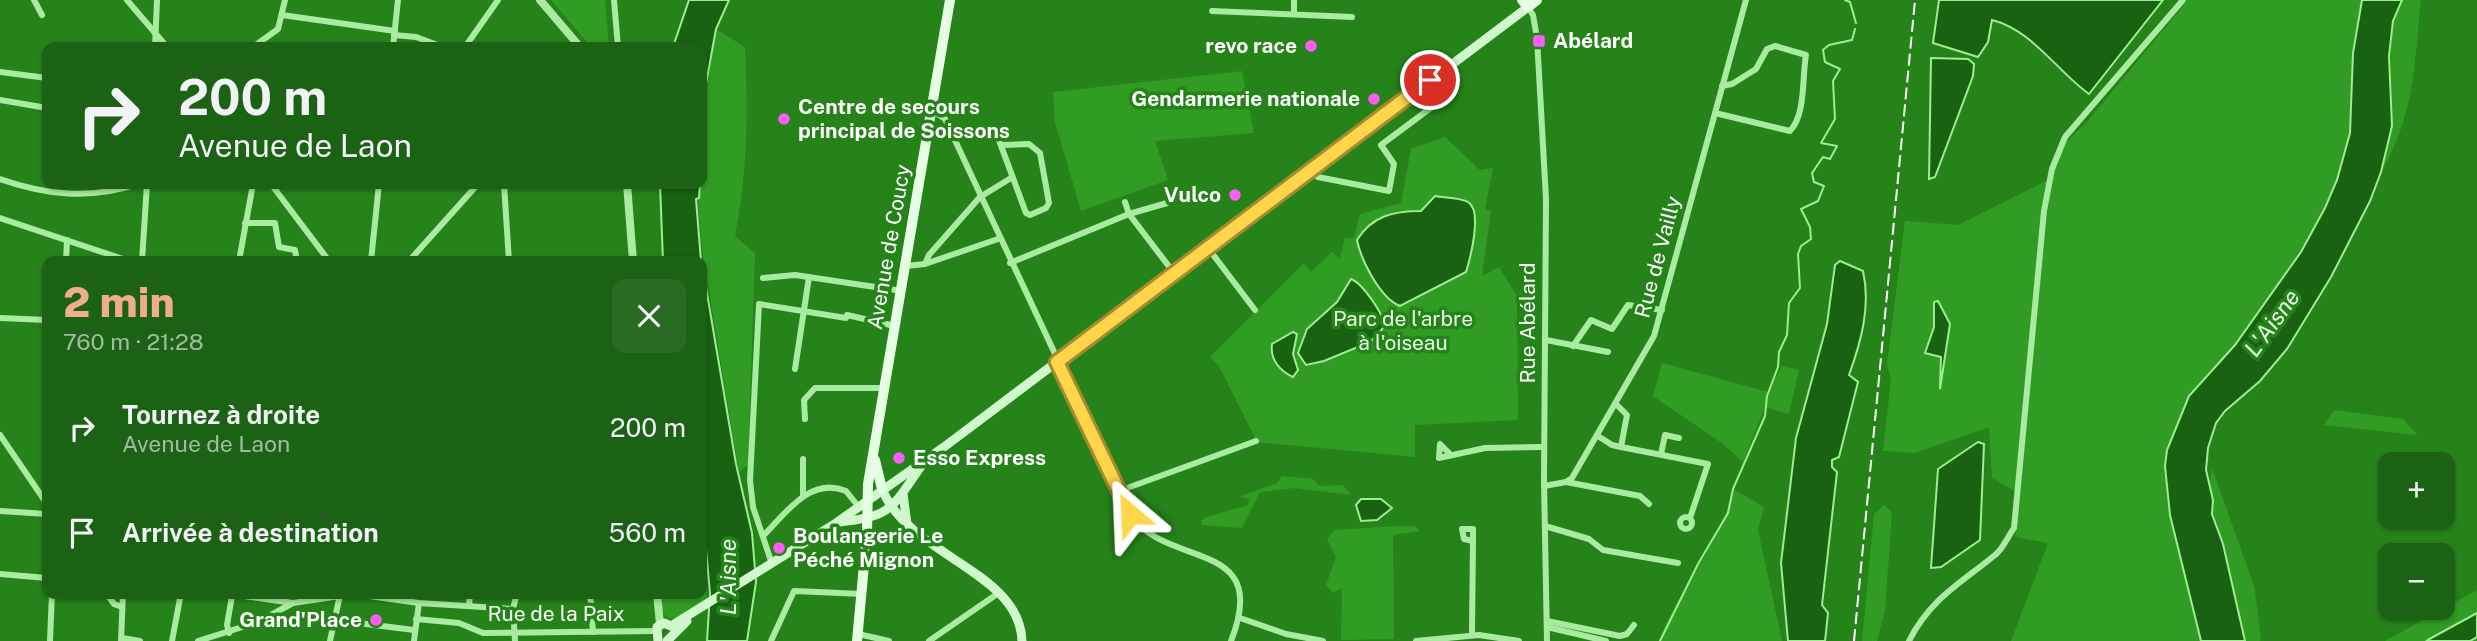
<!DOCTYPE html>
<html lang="fr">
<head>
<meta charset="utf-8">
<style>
	:root { --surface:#1c6214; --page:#296b22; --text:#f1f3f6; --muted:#a0bca0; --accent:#eead8d }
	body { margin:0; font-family:"Public Sans",sans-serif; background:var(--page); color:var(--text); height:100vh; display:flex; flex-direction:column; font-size:26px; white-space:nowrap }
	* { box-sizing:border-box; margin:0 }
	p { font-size:23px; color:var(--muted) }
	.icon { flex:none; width:38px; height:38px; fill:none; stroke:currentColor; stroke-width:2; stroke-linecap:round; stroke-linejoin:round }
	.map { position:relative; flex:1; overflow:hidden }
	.sheet { position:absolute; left:42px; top:256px; width:665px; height:343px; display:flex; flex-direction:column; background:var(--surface); border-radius:14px; box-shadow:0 2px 5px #0004 }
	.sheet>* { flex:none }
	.banner { position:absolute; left:42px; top:42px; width:665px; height:147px; border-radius:14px; box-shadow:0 2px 5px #0004; background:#1c6214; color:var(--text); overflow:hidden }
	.buttons { position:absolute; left:2378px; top:452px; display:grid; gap:14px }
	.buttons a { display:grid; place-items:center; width:77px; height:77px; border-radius:14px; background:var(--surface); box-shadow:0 2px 5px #0004; font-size:35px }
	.pin { position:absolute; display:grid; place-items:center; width:60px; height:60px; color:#fff; margin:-30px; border:4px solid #fff; border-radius:50%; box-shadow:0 2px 7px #0007 }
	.me { position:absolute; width:77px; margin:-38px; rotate:334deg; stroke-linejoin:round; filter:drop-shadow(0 0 5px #0008) }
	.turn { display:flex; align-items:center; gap:24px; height:147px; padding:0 21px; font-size:32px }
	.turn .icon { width:91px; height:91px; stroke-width:2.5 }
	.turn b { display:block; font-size:49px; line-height:60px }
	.round { display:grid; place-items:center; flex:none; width:74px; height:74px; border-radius:14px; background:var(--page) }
	.overview { display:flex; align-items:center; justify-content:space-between; height:119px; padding:0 21px }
	h1 { font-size:42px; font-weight:800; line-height:52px; color:var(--accent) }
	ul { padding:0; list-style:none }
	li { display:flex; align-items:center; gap:21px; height:105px; padding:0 21px }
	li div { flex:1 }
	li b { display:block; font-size:26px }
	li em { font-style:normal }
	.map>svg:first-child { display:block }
	.green { fill:#319c23 }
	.water { fill:#196211; stroke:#9eed92; stroke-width:2 }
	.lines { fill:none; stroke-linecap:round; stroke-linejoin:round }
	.stream { stroke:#9eed92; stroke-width:2 }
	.minor { stroke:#a9eba0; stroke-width:6 }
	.tertiary { stroke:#a9eba0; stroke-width:8 }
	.secondary { stroke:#d0f8cc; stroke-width:9 }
	.primary { stroke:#e6ffe4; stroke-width:10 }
	.rail { stroke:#fff; stroke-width:2; stroke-dasharray:12 5; stroke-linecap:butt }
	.route-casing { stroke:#a68a30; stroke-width:18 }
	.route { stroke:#ffd54a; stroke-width:12 }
	.poi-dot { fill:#fd5cf6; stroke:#25831a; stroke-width:2.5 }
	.labels { text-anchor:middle; stroke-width:7; stroke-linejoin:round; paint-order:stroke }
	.poi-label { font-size:21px; font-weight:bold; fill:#fff; stroke:#25831a; text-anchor:start }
	.street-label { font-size:21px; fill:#fff; stroke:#25831a }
	.park-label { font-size:21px; fill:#eafce8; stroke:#25831a }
	.water-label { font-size:23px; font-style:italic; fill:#ecfcea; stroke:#25831a }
</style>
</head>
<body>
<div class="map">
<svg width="2477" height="641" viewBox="0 0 2477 641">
	<rect width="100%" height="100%" fill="#25831a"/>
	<!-- green -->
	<g class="green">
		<polygon points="551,0 605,0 609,47 591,47"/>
		<path d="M 2188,0 L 2381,0 L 2361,183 L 2200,409 L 2191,477 L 2219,528 C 2210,510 2208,488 2212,468 L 2254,586 L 2261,637 L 2260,641 L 2011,641 L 2048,543 L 2015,537 L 2020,494 L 1992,478 L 1989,427 L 1915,453 L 1883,451 L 1891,379 L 1887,364 L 1905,221 L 1958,225 L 2050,179 L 2064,144 L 2087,122 Z"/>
		<path d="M 2402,0 L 2421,0 C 2414,65 2415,114 2381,172 C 2386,153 2391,133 2392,113 C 2393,73 2385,38 2402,0 Z"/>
		<path d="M 717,30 L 745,47 C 748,113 748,170 735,236 L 755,253 L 748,465 L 739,472 L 702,248 L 698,201 L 708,78 Z"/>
		<polygon points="1242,71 1254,133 1155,141 1168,180 1081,211 1055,122 1053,92"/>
		<polygon points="1445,137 1480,170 1493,168 1485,209 1491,211 1482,276 1499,267 1517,296 1518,420 1415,425 1415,457 1257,442 1219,366 1210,357 1304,263 1311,272 1332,252 1340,259 1345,238 1354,238 1360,214 1401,203 1411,149"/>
		<polygon points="1662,363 1768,392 1782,366 1799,370 1789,414 1765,407 1743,462 1723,444 1653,396"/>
		<polygon points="2334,410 2403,419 2418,435 2324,425"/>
		<polygon points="1282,476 1313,479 1320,486 1343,485 1351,495 1295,488 1260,492 1242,528 1202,525 1201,520 1207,517 1248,505 1250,499 1239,497 1277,483"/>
		<path d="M 1733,489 L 1764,507 L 1758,530 L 1782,641 L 1659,641 C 1679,588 1721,544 1733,489 Z"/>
		<polygon points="1884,505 1892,512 1885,610 1877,641 1862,641 1874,514"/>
		<polygon points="1397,526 1415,526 1420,531 1393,535 1394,639 1341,640 1342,588 1333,593 1326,585 1336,557 1327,539 1334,530"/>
		<polygon points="702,537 707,600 674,619 668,618 661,611 659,593 702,593"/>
		<polygon points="2477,590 2477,641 2385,641"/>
	</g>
	<!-- water -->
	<g class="water">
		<polygon points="689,0 729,0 716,29 702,106 702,47 673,47"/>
		<path d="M 1939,0 L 2163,0 L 2089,94 C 2057,71 2032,30 1992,20 L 1988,42 L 1978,57 L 1933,43 Z"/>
		<polygon points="2362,0 2402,0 2393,21 2389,56 2392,126 2381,172 2370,201 2331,277 2287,349 2260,381 2225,411 2216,423 2208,448 2206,470 2213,500 2212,514 2223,544 2245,641 2201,641 2170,515 2165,466 2167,450 2189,396 2235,345 2301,252 2325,208 2337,180 2350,133 2353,53"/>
		<polygon points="1931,58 1968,59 1974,64 1973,76 1935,177 1929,179"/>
		<polygon points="660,184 700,184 699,198 696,199 701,261 663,261"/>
		<path d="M 1435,196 C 1444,198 1460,197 1468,202 C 1483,211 1470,259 1466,272 L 1400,306 C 1380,298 1361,260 1357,240 C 1372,216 1393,211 1421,211 Z"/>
		<path d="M 1840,261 L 1863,271 C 1871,306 1861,342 1849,375 L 1858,382 L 1839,457 L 1832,460 L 1832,467 L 1837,472 L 1822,605 L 1828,613 L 1825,641 L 1788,641 L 1781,563 L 1796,438 L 1827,324 L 1835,265 Z"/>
		<polygon points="702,264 736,464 752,533 756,582 747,641 707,641 710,593 702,505"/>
		<path d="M 1351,279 C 1362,283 1385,315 1384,327 L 1370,342 L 1324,361 L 1306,365 L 1298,353 L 1307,329 L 1337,302 Z"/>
		<polygon points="1938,301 1950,324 1940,389 1941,357 1925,353 1934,327 1934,302"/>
		<path d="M 1293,332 L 1297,334 L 1293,354 L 1298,370 L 1293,377 C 1279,370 1270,360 1272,344 Z"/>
		<polygon points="1978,442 1984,444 1980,540 1941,567 1931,568 1938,469"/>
		<polygon points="1361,499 1381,499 1392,508 1377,520 1361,521 1356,505"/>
		<polygon points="2477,613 2477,637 2470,641 2426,641"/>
	</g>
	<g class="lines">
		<!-- stream -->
		<g class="stream">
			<polyline points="1845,0 1850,2 1856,23"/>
			<polyline points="1660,641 1698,564 1728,513 1733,489 1765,416 1767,396 1778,367 1779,352 1787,335 1789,303 1800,288 1798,254 1801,246 1811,239 1810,227 1801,209 1818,201 1824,186 1814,182 1812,173 1823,157 1830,159 1837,146 1821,143 1835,119 1833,81 1840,69 1825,62 1823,50 1829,45 1852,40 1855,29"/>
		</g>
		<!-- minor -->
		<g class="minor">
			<polyline points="34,0 42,15"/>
			<polyline points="127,0 167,47"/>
			<polyline points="614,0 618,47"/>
			<polyline points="1528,7 1533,15 1537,38 1546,199 1544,481 1547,641"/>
			<polyline points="1212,11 1352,17"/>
			<polyline points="1294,14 1294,0"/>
			<polyline points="282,15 395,31"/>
			<polyline points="394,35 416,37 443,47"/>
			<polyline points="155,47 157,0"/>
			<polyline points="253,47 278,29 285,0"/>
			<polyline points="393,47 398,0"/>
			<polyline points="465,47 498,0"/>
			<polyline points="0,72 47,78"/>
			<polyline points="0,100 47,108"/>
			<path d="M 932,110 L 945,119 L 1130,514 C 1167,570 1272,537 1231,641"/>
			<path d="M 1715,113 L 1790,131 C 1806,115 1802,76 1806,55 L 1775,46 L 1767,49 L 1756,69 L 1732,84 L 1722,86"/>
			<polyline points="997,135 1026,213 1030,215 1046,208 1049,203 1040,153 1029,144 1002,145"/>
			<polyline points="1312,170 1318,177 1389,191 1394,164 1381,145 1440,101 1440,95 1430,80"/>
			<path d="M 0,179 C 46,195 90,200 138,184"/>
			<polyline points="271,184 329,261"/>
			<polyline points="504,184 509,261"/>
			<polyline points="1125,202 1129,214 1167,203"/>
			<polyline points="0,218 129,261"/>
			<polyline points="245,223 275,223 279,247 295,250 297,261"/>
			<polyline points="1208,248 1255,310"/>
			<polyline points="66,261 67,240"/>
			<polyline points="142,261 147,184"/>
			<polyline points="239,261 253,184"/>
			<polyline points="371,261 379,184"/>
			<polyline points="409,261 478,184"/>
			<polyline points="1010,263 1129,214 1174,273"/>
			<polyline points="925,264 998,239"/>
			<polyline points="906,266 925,264 929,255 980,197 1011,178"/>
			<polyline points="763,278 795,275 902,291"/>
			<polyline points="0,318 47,320"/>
			<polyline points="1546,340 1608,352"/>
			<polyline points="1573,346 1591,320 1612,329 1628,305 1662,310"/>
			<polyline points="795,369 809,277"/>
			<polyline points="805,419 804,400 815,388 885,388"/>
			<polyline points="0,435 47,504"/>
			<polyline points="1598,436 1612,445 1621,447 1627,415 1616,404"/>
			<polyline points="1621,447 1708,464 1690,518"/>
			<polyline points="1661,454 1665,435 1679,438"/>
			<polyline points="1451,455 1440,444 1439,458 1485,448 1544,447"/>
			<polyline points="803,459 803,496"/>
			<polyline points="1566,482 1640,496 1649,504"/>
			<polyline points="1544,486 1566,482 1572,478 1654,336 1746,0"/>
			<polyline points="1119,491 1256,441"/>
			<polyline points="0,511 47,514"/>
			<circle cx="1686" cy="523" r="6"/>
			<polyline points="1545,526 1589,539 1603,550 1678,563"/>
			<path d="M 763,536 C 785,514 810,476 846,491 L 858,506"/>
			<polyline points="772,564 753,507 750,480 759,304 846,318 847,315 895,326"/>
			<polyline points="0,574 47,578"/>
			<polyline points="106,593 114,604 122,607"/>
			<polyline points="223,593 293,603 340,596"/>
			<polyline points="348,593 419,603 513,609"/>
			<polyline points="590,593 593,632"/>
			<polyline points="469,606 470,593"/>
			<polyline points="1240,618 1286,634 1323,641"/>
			<polyline points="416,619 459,623 483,633 655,631"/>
			<polyline points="334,620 414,630"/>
			<polyline points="1547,621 1620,636 1627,634 1634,625"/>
			<polyline points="1547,627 1606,641"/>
			<polyline points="229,633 227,625 232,596"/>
			<polyline points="858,634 889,641"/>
			<polyline points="1472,635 1472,629 1473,541 1473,529 1462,529 1464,539 1473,541"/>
			<polyline points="122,638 140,641"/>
			<polyline points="50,641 52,593"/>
			<polyline points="121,641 123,593"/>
			<polyline points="172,641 181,593"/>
			<polyline points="198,641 258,622 293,603"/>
			<polyline points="330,641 340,595"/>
			<polyline points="414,641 419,603"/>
			<polyline points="515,641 513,609 517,593"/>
			<polyline points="771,641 794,591 862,594"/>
			<polyline points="929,641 1000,592"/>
			<polyline points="1416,641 1479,635 1519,641"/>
			<path d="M 1909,641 C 1930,599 1961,583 1995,555 C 2003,549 2008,536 2014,528 L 2044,211 L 2052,169 L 2065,137 L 2183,0"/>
		</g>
		<!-- tertiary -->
		<g class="tertiary">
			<polyline points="540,0 580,47"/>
			<polyline points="627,184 633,261"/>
			<polyline points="657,593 660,624"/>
		</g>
		<!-- secondary -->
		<g class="secondary">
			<path d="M 882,489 C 909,556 1020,571 1022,641"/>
			<polyline points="903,494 907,524"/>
			<path d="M 839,522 C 893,517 892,507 922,465"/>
			<polyline points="671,626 836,523 944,447 1528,7"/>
			<polyline points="658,641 657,627 664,623 671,626"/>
			<polyline points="667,641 687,621"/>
		</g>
		<!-- primary -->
		<g class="primary">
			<polyline points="1522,0 1528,7 1537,0"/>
			<polyline points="875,460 882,489"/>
			<polyline points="857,641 867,533 868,484 950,0"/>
		</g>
		<!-- rail -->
		<polyline class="rail" points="1854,641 1915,0"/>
	</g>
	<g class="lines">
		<!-- route casing -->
		<g class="route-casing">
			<polyline id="route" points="1130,514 1057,362 1430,80"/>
		</g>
		<!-- route -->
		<use href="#route" class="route"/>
	</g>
	<!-- markers -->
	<g class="poi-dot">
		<rect x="1532" y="34" width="14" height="14" rx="3.5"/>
		<circle cx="1311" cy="46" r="7"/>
		<circle cx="1374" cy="99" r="7"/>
		<circle cx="784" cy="119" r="7"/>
		<circle cx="1235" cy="195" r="7"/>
		<circle cx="899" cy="458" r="7"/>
		<circle cx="779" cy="548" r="7"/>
		<circle cx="376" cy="620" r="7"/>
	</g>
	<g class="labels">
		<!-- poi labels -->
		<g class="poi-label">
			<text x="1553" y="48">Abélard</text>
			<text x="1297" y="53" text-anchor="end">revo race</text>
			<text x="1360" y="106" text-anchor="end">Gendarmerie nationale</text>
			<text x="798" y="114">Centre de secours<tspan x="798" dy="24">principal de Soissons</tspan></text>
			<text x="1221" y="202" text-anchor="end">Vulco</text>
			<text x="913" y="465">Esso Express</text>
			<text x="793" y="543">Boulangerie Le<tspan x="793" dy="24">Péché Mignon</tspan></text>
			<text x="362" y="627" text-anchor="end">Grand'Place</text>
		</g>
		<!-- street labels -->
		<g class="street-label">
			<text transform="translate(889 247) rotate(-80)" y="7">Avenue de Coucy</text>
			<text transform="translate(1658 257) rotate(-75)" y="7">Rue de Vailly</text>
			<text transform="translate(1528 323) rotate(-90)" y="7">Rue Abélard</text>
			<text x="556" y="621">Rue de la Paix</text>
		</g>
		<!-- park labels -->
		<g class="park-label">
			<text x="1403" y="326">Parc de l'arbre<tspan x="1403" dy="24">à l'oiseau</tspan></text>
		</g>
		<!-- water labels -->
		<g class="water-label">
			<text transform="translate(2272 323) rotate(-54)" y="8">L'Aisne</text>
			<text transform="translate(728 577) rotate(-90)" y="8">L'Aisne</text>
		</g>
	</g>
</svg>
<div class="buttons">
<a>+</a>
<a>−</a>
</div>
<div class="pin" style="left:1430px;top:80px;background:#d93025"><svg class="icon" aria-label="arrive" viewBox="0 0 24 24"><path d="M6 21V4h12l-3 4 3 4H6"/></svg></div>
<svg class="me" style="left:1130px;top:514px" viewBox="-20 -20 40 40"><path d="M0-17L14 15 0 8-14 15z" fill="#ffd54a" stroke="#fff" stroke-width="4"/></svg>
<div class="banner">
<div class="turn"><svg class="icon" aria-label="right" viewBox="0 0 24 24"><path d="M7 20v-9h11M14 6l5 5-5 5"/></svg><div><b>200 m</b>Avenue de Laon</div></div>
</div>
<section class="sheet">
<div class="overview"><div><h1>2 min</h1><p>760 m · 21:28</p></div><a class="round"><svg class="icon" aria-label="close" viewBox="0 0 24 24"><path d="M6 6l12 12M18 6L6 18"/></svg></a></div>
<ul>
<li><svg class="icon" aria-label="right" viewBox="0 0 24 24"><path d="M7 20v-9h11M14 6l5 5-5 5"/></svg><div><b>Tournez à droite</b><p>Avenue de Laon</p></div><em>200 m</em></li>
<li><svg class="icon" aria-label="arrive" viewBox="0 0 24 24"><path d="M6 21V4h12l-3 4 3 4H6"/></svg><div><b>Arrivée à destination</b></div><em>560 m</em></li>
</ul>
</section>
</div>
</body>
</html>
